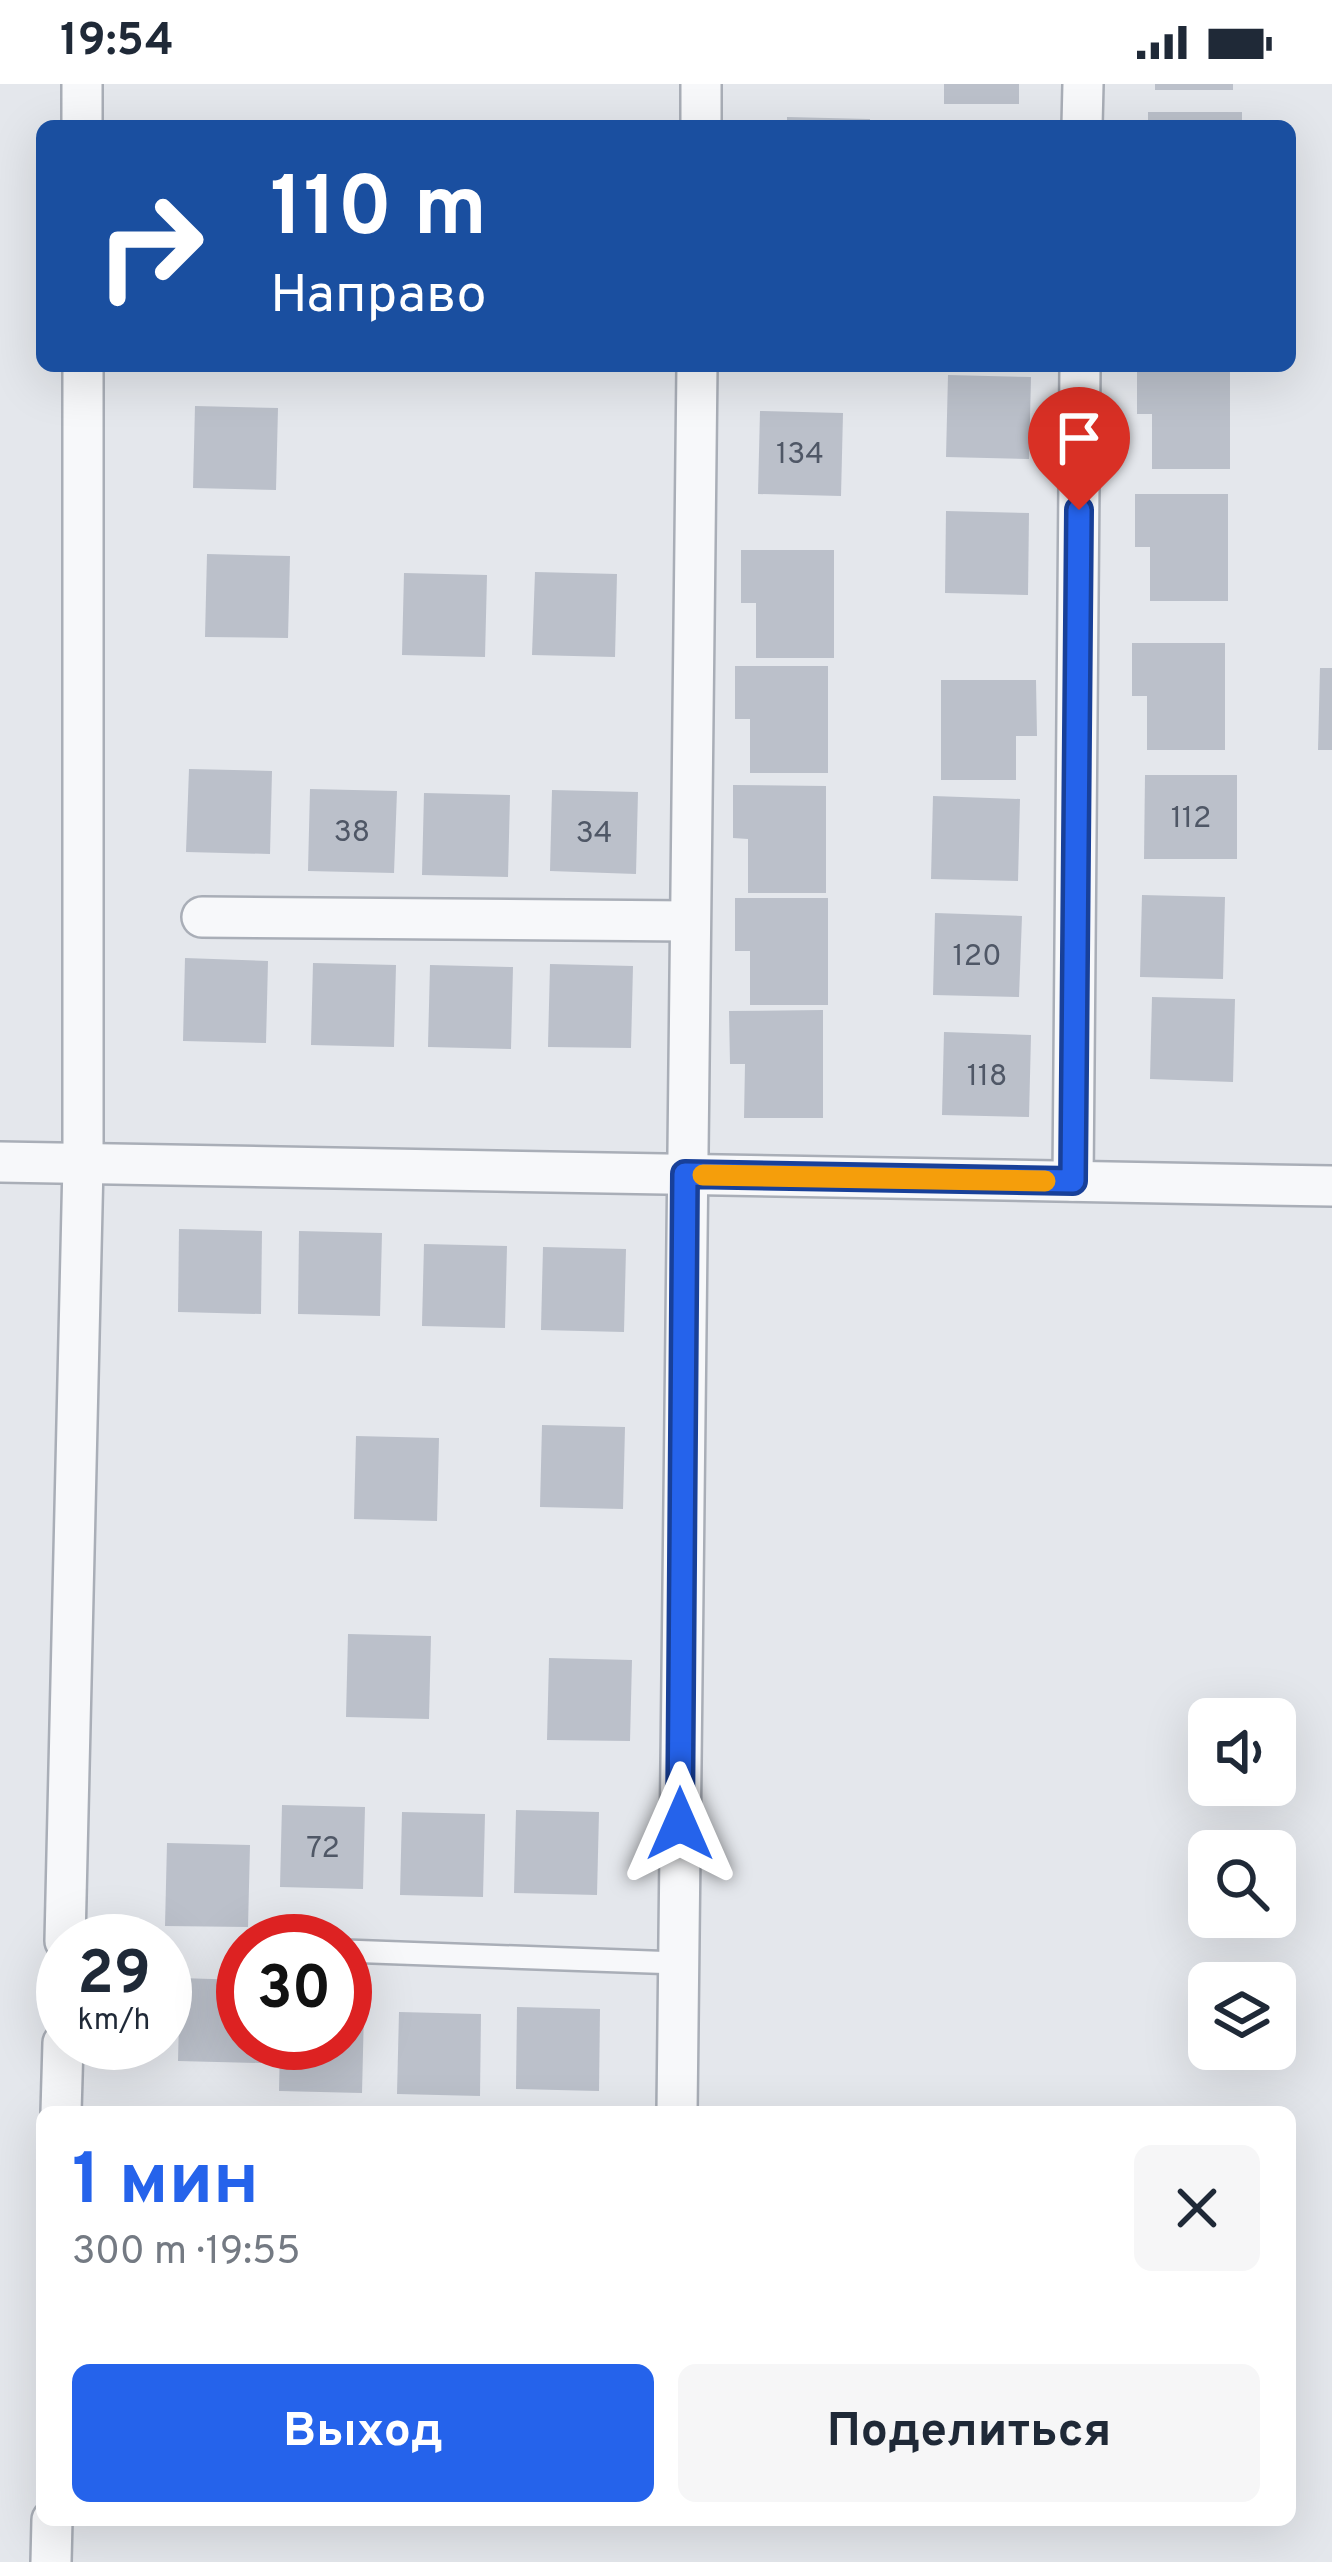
<!DOCTYPE html>
<html lang="ru">
<head>
<meta charset="utf-8">
<style>
	:root { --surface:#fff; --page:#f6f6f7; --text:#1f2937; --muted:#747a83; --accent:#2563eb }
	body { margin:0; font-family:Overpass,sans-serif; background:var(--page); color:var(--text); height:100vh; display:flex; flex-direction:column; font-size:45px; white-space:nowrap }
	* { box-sizing:border-box; margin:0 }
	p { font-size:39px; color:var(--muted) }
	.icon { flex:none; width:66px; height:66px; fill:none; stroke:currentColor; stroke-width:2; stroke-linecap:round; stroke-linejoin:round }
	.map { position:relative; flex:1; overflow:hidden }
	.details { position:absolute; left:36px; top:2022px; width:1260px; height:420px; display:flex; flex-direction:column; background:var(--surface); border-radius:18px; box-shadow:0 12px 48px #0002 }
	.details>* { flex:none }
	.top-card { position:absolute; left:36px; top:36px; width:1260px; height:252px; border-radius:18px; box-shadow:0 12px 48px #0002; background:#1a4fa0; color:#fff; overflow:hidden }
	.fabs { position:absolute; left:1188px; top:1614px; display:grid; gap:24px }
	.fabs a { display:grid; place-items:center; width:108px; height:108px; border-radius:18px; background:var(--surface); box-shadow:0 12px 48px #0002; font-size:60px }
	.speed { position:absolute; left:36px; top:1830px; display:flex; gap:24px; font-size:60px; font-weight:700; text-align:center }
	.speed>* { display:grid; place-content:center; width:156px; height:156px; border-radius:50%; background:var(--surface); box-shadow:0 12px 48px #0002; line-height:1 }
	.speed small { font-size:30px; font-weight:400 }
	.speed .limit { border:18px solid #d22; background:#fff; color:#111 }
	.pin { position:absolute; display:grid; place-items:center; width:102px; height:102px; color:#fff; margin:-123px -51px; border-radius:50% 50% 50% 0; rotate:-45deg; box-shadow:0 0 12px #0007 }
	.pin .icon { rotate:45deg }
	.me { position:absolute; width:132px; margin:-66px; rotate:0deg; stroke-linejoin:round; filter:drop-shadow(0 0 9px #0008) }
	.turn { display:flex; align-items:center; gap:42px; height:252px; padding:0 36px; font-size:54px }
	.turn .icon { width:156px; height:156px; stroke-width:2.5 }
	.turn b { display:block; font-size:84px; line-height:102px }
	.round { display:grid; place-items:center; flex:none; width:126px; height:126px; border-radius:18px; background:var(--page) }
	.overview { display:flex; align-items:center; justify-content:space-between; height:204px; padding:0 36px }
	h1 { font-size:72px; font-weight:700; line-height:90px; color:var(--accent) }
	.action { display:flex; gap:24px; margin-top:auto; padding:24px 36px }
	.action a { flex:1; height:138px; border-radius:18px; background:var(--accent); color:#fff; font-size:48px; font-weight:700; line-height:138px; text-align:center }
	.action a+a { background:var(--page); color:var(--text) }
	.status { display:flex; justify-content:space-between; align-items:center; height:84px; padding:0 60px; background:var(--surface); direction:ltr }
	.status svg { height:33px; fill:currentColor }
	.map>svg:first-child { display:block }
	.building { fill:#bbc0ca }
	.lines { fill:none; stroke-linecap:round; stroke-linejoin:round }
	.lane-casing { stroke:#a9aeb7; stroke-width:26 }
	.street-casing { stroke:#a9aeb7; stroke-width:44 }
	.lane { stroke:#f7f8fa; stroke-width:21 }
	.street { stroke:#f7f8fa; stroke-width:39 }
	.route-casing { stroke:#184099; stroke-width:30 }
	.route { stroke:#2563eb; stroke-width:21 }
	.slow { stroke:#f59e0b; stroke-width:21 }
	.labels { text-anchor:middle; stroke-width:9; stroke-linejoin:round; paint-order:stroke }
	.number-label { font-size:30px; fill:#4f5766 }
</style>
</head>
<body>
<div class="status"><b>19:54</b><svg viewBox="0 0 49 12"><path d="M0 12V9h3v3zM5 12V6h3v6zM10 12V3h3v9zM15 12V0h3v12zM26 1h20v11H26zM47 4h2v5h-2z"/></svg></div>
<div class="map">
<svg width="1332" height="2478" viewBox="0 0 1332 2478">
	<rect width="100%" height="100%" fill="#e4e7ec"/>
	<!-- building -->
	<g class="building">
		<rect x="944" y="0" width="75" height="20"/>
		<rect x="1155" y="0" width="78" height="6"/>
		<rect x="1148" y="28" width="94" height="14"/>
		<polygon points="787,33 870,35 870,42 787,42"/>
		<polygon points="1137,282 1230,282 1230,385 1152,385 1152,330 1137,330"/>
		<polygon points="948,291 1031,293 1029,375 946,373"/>
		<polygon points="195,322 278,324 276,406 193,404"/>
		<polygon points="760,327 843,329 841,412 758,410"/>
		<polygon points="1135,410 1228,410 1228,517 1150,517 1150,463 1135,463"/>
		<polygon points="946,427 1029,429 1028,511 945,509"/>
		<polygon points="741,466 834,466 834,574 756,574 756,519 741,519"/>
		<polygon points="207,470 290,472 288,554 205,553"/>
		<polygon points="535,488 617,490 615,573 532,571"/>
		<polygon points="404,489 487,491 485,573 402,571"/>
		<polygon points="1132,559 1225,559 1225,666 1147,666 1147,612 1132,612"/>
		<polygon points="735,582 828,582 828,689 750,689 750,635 735,635"/>
		<polygon points="1320,584 1332,584 1332,666 1318,666"/>
		<polygon points="941,596 1036,596 1037,652 1016,652 1016,696 941,696"/>
		<polygon points="189,685 272,687 270,770 186,768"/>
		<polygon points="1145,691 1237,691 1237,775 1144,775"/>
		<polygon points="733,701 826,702 826,809 748,809 748,755 733,754"/>
		<polygon points="310,705 397,707 394,789 308,787"/>
		<polygon points="552,706 638,708 636,790 550,787"/>
		<polygon points="424,709 510,711 508,793 422,791"/>
		<polygon points="933,712 1020,715 1018,797 931,795"/>
		<polygon points="1142,811 1225,813 1223,895 1140,893"/>
		<polygon points="735,814 828,814 828,921 750,921 750,867 735,867"/>
		<polygon points="935,829 1022,832 1019,913 933,911"/>
		<polygon points="185,874 268,877 266,959 183,957"/>
		<polygon points="313,879 396,881 394,963 311,961"/>
		<polygon points="550,880 633,882 631,964 548,963"/>
		<polygon points="430,881 513,883 511,965 428,963"/>
		<polygon points="1152,913 1235,915 1233,998 1150,995"/>
		<polygon points="823,926 823,1034 744,1034 745,980 730,980 729,927"/>
		<polygon points="944,948 1031,951 1029,1033 942,1031"/>
		<polygon points="179,1145 262,1147 261,1230 178,1228"/>
		<polygon points="299,1147 382,1149 380,1232 298,1230"/>
		<polygon points="424,1160 507,1162 505,1244 422,1242"/>
		<polygon points="543,1163 626,1165 624,1248 541,1246"/>
		<polygon points="542,1341 625,1343 623,1425 540,1423"/>
		<polygon points="356,1352 439,1354 437,1437 354,1435"/>
		<polygon points="348,1550 431,1552 429,1635 346,1633"/>
		<polygon points="549,1574 632,1576 630,1657 547,1656"/>
		<polygon points="282,1721 365,1723 363,1805 280,1803"/>
		<polygon points="516,1726 599,1728 597,1811 514,1809"/>
		<polygon points="402,1728 485,1730 483,1813 400,1811"/>
		<polygon points="167,1759 250,1761 248,1843 165,1842"/>
		<polygon points="180,1894 243,1896 243,1959 261,1959 261,1979 178,1977"/>
		<polygon points="517,1923 600,1925 599,2007 516,2005"/>
		<polygon points="345,1926 364,1927 362,2009 279,2007 280,1959 345,1959"/>
		<polygon points="399,1928 481,1930 480,2012 397,2010"/>
	</g>
	<g class="lines">
		<!-- lane casing -->
		<g class="lane-casing">
			<polyline id="lane" points="345,1867 678,1879"/>
		</g>
		<!-- street casing -->
		<g class="street-casing">
			<g id="street">
				<polyline points="82,0 82,42"/>
				<polyline points="701,42 701,0"/>
				<polyline points="1082,42 1083,0"/>
				<polyline points="202,833 689,837"/>
				<polyline points="0,1078 1332,1102"/>
				<polyline points="1073,1097 1080,282"/>
				<polyline points="65,1857 83,1080 83,282"/>
				<polyline points="61,2028 63,1959"/>
				<polyline points="677,2028 697,282"/>
				<polyline points="51,2478 52,2436"/>
			</g>
		</g>
		<!-- lane -->
		<use href="#lane" class="lane"/>
		<!-- street -->
		<use href="#street" class="street"/>
	</g>
	<g class="lines">
		<!-- route casing -->
		<g class="route-casing">
			<polyline id="route" points="680,1740 685,1090 1073,1097 1079,426"/>
		</g>
		<!-- route -->
		<use href="#route" class="route"/>
		<!-- slow -->
		<polyline class="slow" points="703,1091 1045,1097"/>
	</g>
	<g class="labels">
		<!-- number labels -->
		<g class="number-label">
			<text x="800" y="379">134</text>
			<text x="1191" y="743">112</text>
			<text x="352" y="757">38</text>
			<text x="594" y="758">34</text>
			<text x="977" y="881">120</text>
			<text x="987" y="1001">118</text>
			<text x="323" y="1773">72</text>
		</g>
	</g>
</svg>
<div class="fabs">
<a><svg class="icon" aria-label="sound" viewBox="0 0 24 24"><path d="M4 9h4l5-4v14l-5-4H4zM17 9q2 3 0 6"/></svg></a>
<a><svg class="icon" aria-label="search" viewBox="0 0 24 24"><circle cx="10" cy="10" r="6"/><path d="M15 15l6 6"/></svg></a>
<a><svg class="icon" aria-label="layers" viewBox="0 0 24 24"><path d="M12 4l9 5-9 5-9-5zM3 14l9 5 9-5"/></svg></a>
</div>
<div class="speed"><div>29<small>km/h</small></div><div class="limit">30</div></div>
<div class="pin" style="left:1079px;top:426px;background:#d93025"><svg class="icon" aria-label="arrive" viewBox="0 0 24 24"><path d="M6 21V4h12l-3 4 3 4H6"/></svg></div>
<svg class="me" style="left:680px;top:1740px" viewBox="-20 -20 40 40"><path d="M0-17L14 15 0 8-14 15z" fill="#2563eb" stroke="#fff" stroke-width="4"/></svg>
<div class="top-card">
<div class="turn"><svg class="icon" aria-label="right" viewBox="0 0 24 24"><path d="M7 20v-9h11M14 6l5 5-5 5"/></svg><div><b>110 m</b>Направо</div></div>
</div>
<section class="details">
<div class="overview"><div><h1>1 мин</h1><p>300 m · 19:55</p></div><a class="round"><svg class="icon" aria-label="close" viewBox="0 0 24 24"><path d="M6 6l12 12M18 6L6 18"/></svg></a></div>
<div class="action"><a>Выход</a><a>Поделиться</a></div>
</section>
</div>
</body>
</html>
